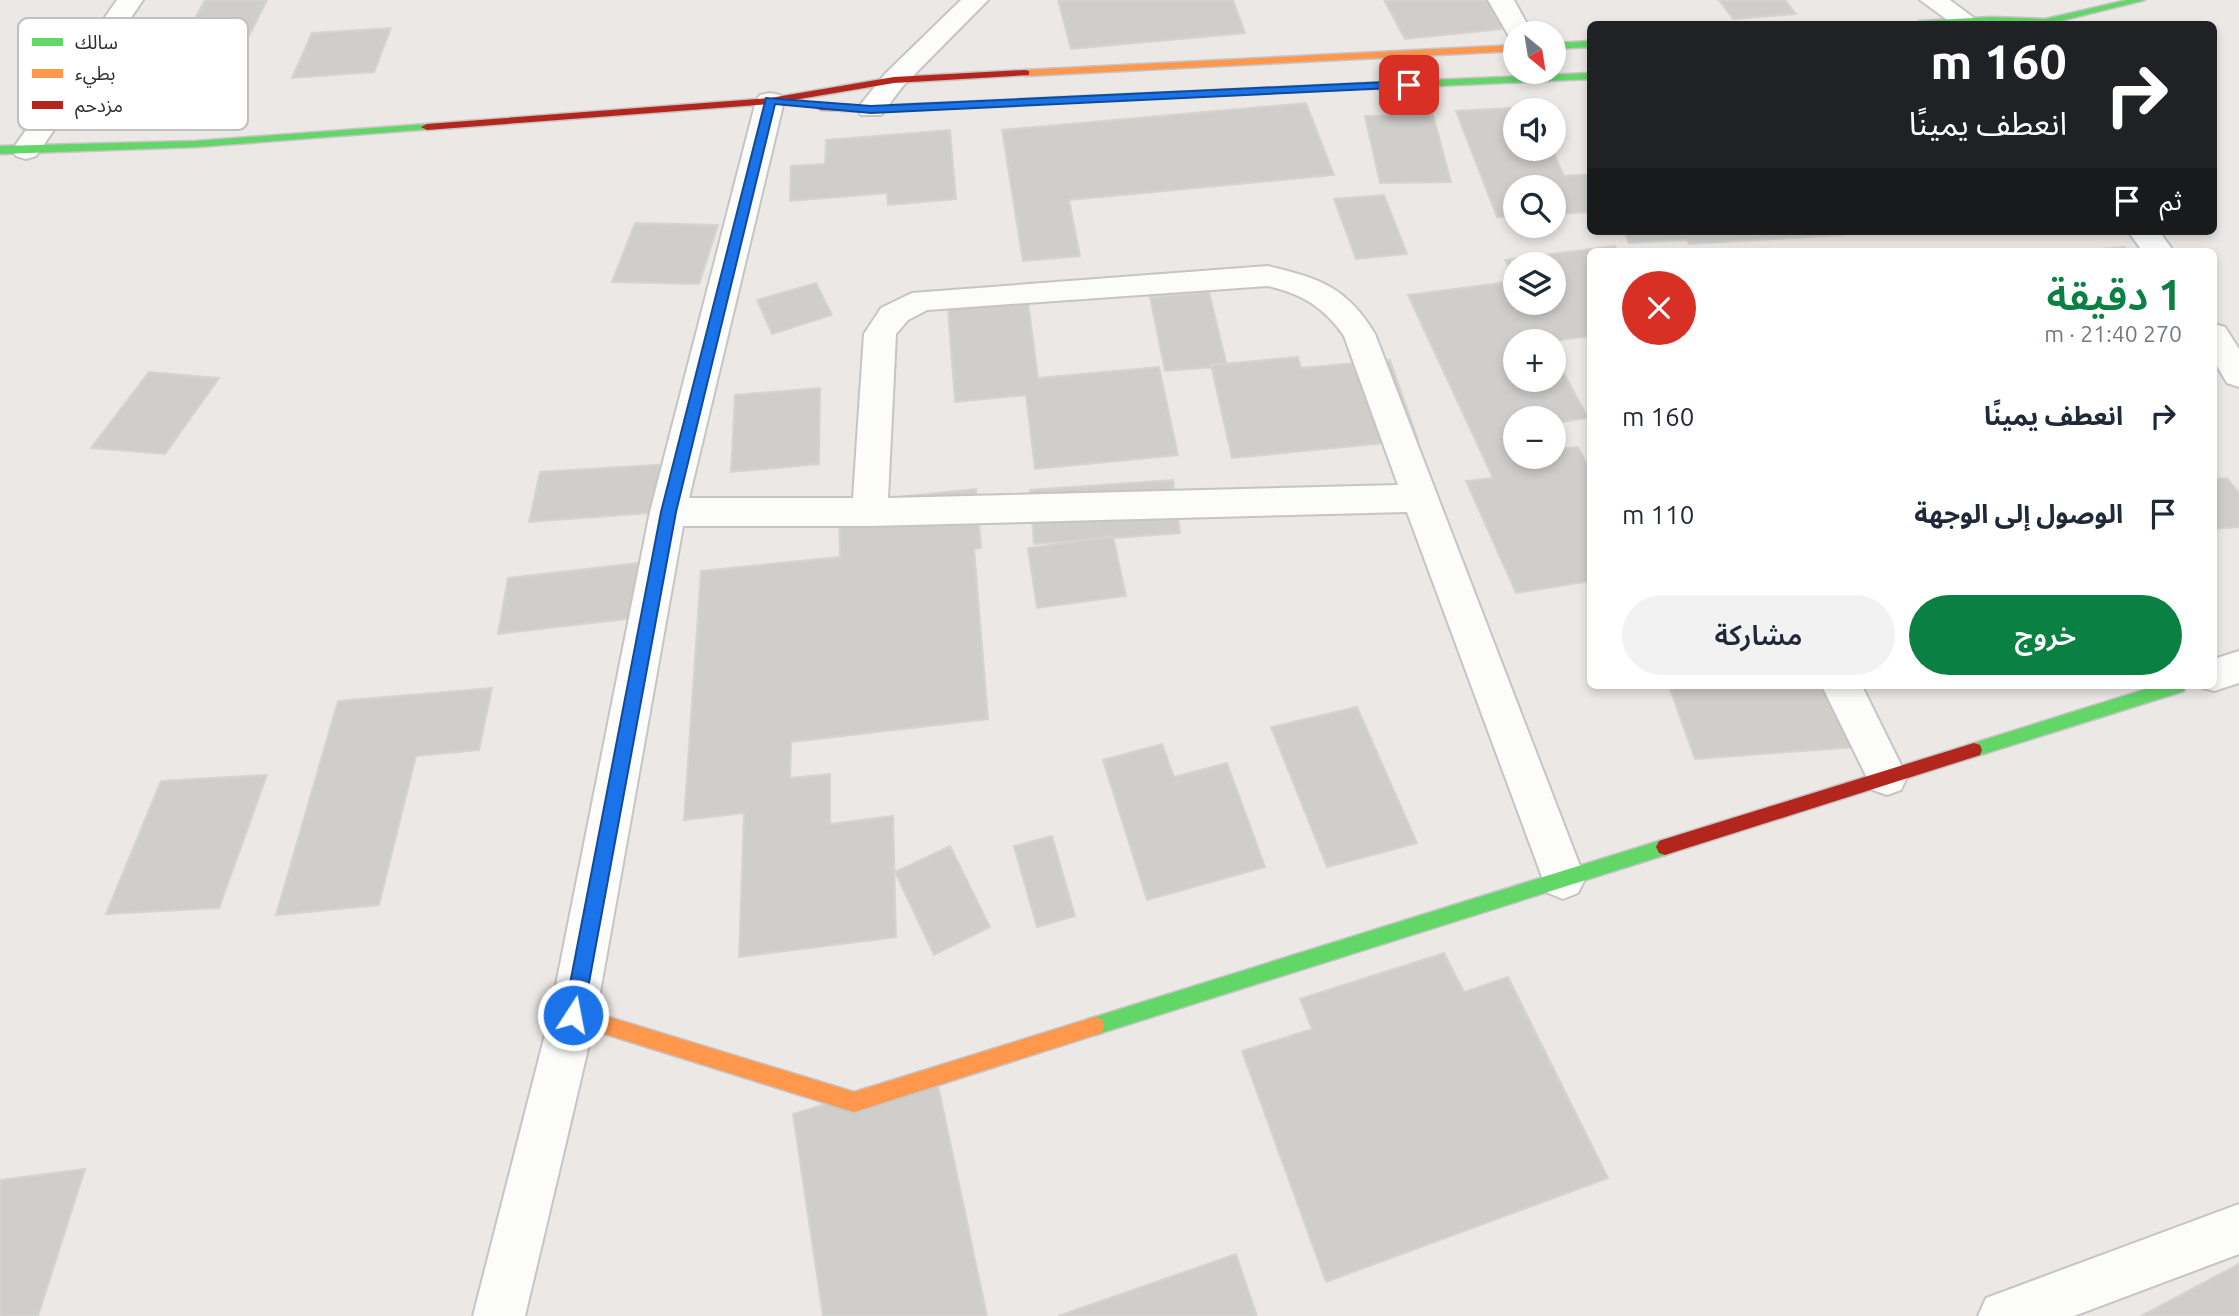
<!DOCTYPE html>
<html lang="ar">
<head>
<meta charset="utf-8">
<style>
	:root { --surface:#fff; --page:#f2f2f3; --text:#1f2937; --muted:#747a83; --accent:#0b8043 }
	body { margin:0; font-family:Ubuntu,"Noto Sans Arabic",sans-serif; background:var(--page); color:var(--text); direction:rtl; height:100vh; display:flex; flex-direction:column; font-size:26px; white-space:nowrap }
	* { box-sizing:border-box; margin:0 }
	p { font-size:23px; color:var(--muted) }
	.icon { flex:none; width:38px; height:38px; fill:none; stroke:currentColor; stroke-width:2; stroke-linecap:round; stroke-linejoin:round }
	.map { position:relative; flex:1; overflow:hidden; direction:ltr }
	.side { position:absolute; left:1587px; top:248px; width:630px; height:441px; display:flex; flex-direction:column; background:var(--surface); border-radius:10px; box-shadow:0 4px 10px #0003; direction:rtl }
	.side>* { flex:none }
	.hud { position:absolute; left:1587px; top:21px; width:630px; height:214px; border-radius:10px; box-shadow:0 4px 10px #0003; direction:rtl; background:#202124; color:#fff; overflow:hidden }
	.needle { width:46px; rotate:150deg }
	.controls { position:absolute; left:1503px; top:21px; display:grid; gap:14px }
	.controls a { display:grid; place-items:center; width:63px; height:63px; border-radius:50%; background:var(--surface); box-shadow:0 4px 10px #0003; font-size:35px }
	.pin { position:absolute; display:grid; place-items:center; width:60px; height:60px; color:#fff; margin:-30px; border-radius:14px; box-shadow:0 4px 10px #0006 }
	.me { position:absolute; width:77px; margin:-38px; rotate:11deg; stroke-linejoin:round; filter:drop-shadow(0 0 5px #0008) }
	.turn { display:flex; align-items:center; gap:24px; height:147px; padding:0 35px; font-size:32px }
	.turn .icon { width:91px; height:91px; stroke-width:2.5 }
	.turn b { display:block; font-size:49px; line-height:60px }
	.then { display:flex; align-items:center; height:66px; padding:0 35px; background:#0003; gap:14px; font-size:26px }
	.round { display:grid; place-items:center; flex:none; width:74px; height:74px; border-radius:37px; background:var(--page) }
	.overview { display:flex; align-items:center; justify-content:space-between; height:119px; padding:0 35px }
	h1 { font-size:42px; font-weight:600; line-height:52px; color:var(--accent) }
	.action { display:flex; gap:14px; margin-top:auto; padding:14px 35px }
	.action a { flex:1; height:80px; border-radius:42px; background:var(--accent); color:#fff; font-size:28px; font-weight:600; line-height:80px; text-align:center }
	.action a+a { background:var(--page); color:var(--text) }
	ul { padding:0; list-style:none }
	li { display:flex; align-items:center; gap:21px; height:98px; padding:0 35px }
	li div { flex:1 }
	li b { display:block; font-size:26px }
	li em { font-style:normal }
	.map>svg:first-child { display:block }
	.building { fill:#d0cecb; stroke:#d6d4d1; stroke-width:2 }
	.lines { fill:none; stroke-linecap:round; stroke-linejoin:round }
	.street-casing { stroke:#c6c4c4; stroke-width:4 }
	.fast-casing { stroke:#c6c4c4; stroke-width:3 }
	.slow-casing { stroke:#c6c4c4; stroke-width:3 }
	.jam-casing { stroke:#c6c4c4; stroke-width:3 }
	.street { fill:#fcfcfb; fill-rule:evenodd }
	.fast { fill:#63d668; fill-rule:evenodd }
	.slow { fill:#ff974d; fill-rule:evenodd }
	.jam { fill:#b3261e; fill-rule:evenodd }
	.route { fill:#1a73e8; stroke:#114b97; stroke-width:2 }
	.key { fill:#fff; stroke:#c0c0c0; stroke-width:2 }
	.key-label { font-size:19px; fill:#2e2e2e }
</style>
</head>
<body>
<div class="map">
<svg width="2239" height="1316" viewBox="0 0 2239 1316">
	<rect width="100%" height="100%" fill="#ebe8e5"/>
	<!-- building -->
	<g class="building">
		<polygon points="205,0 267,0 249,36 183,40"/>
		<polygon points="1058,0 1233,0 1245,33 1071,49"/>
		<polygon points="1384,0 1497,0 1514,28 1405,39"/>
		<polygon points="1719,0 1785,0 1796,14 1733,19"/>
		<polygon points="391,28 374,72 292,78 312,33"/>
		<polygon points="1306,103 1334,175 1069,200 1080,256 1023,261 1002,130"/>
		<polygon points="1533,107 1535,110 1516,110 1516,149 1552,149 1564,176 1591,174 1591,212 1554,214 1554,187 1516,187 1516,216 1497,217 1456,111"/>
		<polygon points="1433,115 1451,182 1380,183 1365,116"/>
		<polygon points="950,130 956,199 888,205 887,193 790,201 791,166 825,164 826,140"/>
		<polygon points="1384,195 1407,254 1356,259 1334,199"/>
		<polygon points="635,223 718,225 699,284 612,282"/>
		<polygon points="1624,231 1841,231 1843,235 1689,244 1687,240 1629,243"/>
		<polygon points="1615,246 1618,252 1591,252 1591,336 1554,341 1516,341 1516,380 1554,380 1554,355 1588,418 1554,423 1554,418 1516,418 1516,457 1554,457 1554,450 1578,447 1591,472 1591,581 1516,593 1466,481 1493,478 1408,295 1516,281 1516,303 1554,303 1554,264 1516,264 1516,280 1505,260"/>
		<polygon points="2124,247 2129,252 2065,252"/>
		<polygon points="816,283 832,315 772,334 757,300"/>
		<polygon points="1209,292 1227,366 1165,371 1150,297"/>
		<polygon points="1028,302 1038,378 1159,367 1178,455 1035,469 1026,395 955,402 948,309"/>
		<polygon points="1298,357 1301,368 1390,360 1418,440 1232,458 1211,365"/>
		<polygon points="149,372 219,378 165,454 91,448"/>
		<polygon points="820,388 819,464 731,472 735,395"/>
		<polygon points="670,464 663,512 529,522 540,472"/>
		<polygon points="2227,478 2239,493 2239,527 2214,529 2214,479"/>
		<polygon points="1173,480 1180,533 1034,544 1030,490"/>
		<polygon points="976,489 981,548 974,549 988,719 791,742 790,778 830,774 830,824 893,816 896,937 739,957 744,813 684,820 701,571 840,557 839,503"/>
		<polygon points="1113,536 1126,596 1037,608 1028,548"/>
		<polygon points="639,563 634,618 498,634 508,578"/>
		<polygon points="1669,686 1828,686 1856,747 1695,759"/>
		<polygon points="492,688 479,750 416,756 379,905 276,915 338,701"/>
		<polygon points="1357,707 1417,843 1327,867 1271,727"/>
		<polygon points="1162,744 1174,777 1227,763 1265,867 1147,900 1103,760"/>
		<polygon points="267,775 219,908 106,914 161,781"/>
		<polygon points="1052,836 1075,916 1037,927 1014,846"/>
		<polygon points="950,846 990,927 934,955 895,872"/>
		<polygon points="1444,953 1464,992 1508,977 1608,1178 1326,1282 1242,1051 1312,1029 1300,999"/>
		<polygon points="935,1071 987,1316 823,1316 793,1114"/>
		<polygon points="85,1169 38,1316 0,1316 0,1180"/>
		<polygon points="1236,1254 1257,1316 1058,1316"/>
		<polygon points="2239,1264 2239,1316 2141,1316"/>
	</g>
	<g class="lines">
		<!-- street casing -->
		<g class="street-casing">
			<g id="street">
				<polygon points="117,0 143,0 36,156 26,159 16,156 12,150"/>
				<polygon points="961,0 988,0 903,86 881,115 861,115 857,109 885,74"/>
				<polygon points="1488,0 1514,0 1532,33 1516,33 1516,40 1510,38"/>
				<polygon points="1920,0 1950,0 1982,24 1953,24"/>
				<path d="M 770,93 L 780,95 L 784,101 L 689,498 L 853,498 L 864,334 L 881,308 L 912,293 L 1268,266 C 1319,278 1347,287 1375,334 L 1585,879 L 1578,893 L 1563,899 L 1548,893 L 1407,512 L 870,526 L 683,526 L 596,1015 L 525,1316 L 473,1316 L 550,1015 L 650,512 L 756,101 L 760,95 ZM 1268,286 C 1302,294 1324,307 1344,336 L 1398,485 L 888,498 L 896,334 L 908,320 L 927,310 Z"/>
				<polygon points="2128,231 2159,231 2174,252 2143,252"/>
				<polygon points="2214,324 2225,327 2239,349 2239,387 2227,383 2214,361"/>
				<polygon points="2239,651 2239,683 2214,691 2200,687 2214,686 2214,659"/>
				<polygon points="1822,686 1862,686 1907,777 1901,790 1887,795 1873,790"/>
				<polygon points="2239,1204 2239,1254 2074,1316 1978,1316 1986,1298"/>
			</g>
		</g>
		<!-- fast casing -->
		<g class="fast-casing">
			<g id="fast">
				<polygon points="2127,0 2145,0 2048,24 1915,24 1920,21 1991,17 2045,19"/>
				<polygon points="1591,41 1591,47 1554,49 1554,43"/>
				<polygon points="1591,73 1591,79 1367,89 1362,86 1367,83"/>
				<polygon points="427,124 433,127 431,129 196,147 0,154 0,146 196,141"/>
				<polygon points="2156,686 2186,686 2184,691 2178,693 1974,757 1968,755 1966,750 1968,745 1974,743"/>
				<polygon points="1665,839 1671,841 1674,847 1671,853 1665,855 1095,1035 1088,1033 1086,1026 1088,1019 1095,1017"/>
			</g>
		</g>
		<!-- slow casing -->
		<g class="slow-casing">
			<g id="slow">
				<polygon points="1516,45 1516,51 1025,76 1020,73 1025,70"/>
				<polygon points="573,1006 854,1092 1095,1017 1102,1019 1104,1026 1102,1033 1095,1035 854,1112 573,1024 566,1022 564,1015 566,1008"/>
			</g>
		</g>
		<!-- jam casing -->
		<g class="jam-casing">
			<g id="jam">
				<polygon points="1025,70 1029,71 1029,75 894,83 770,104 427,130 421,127 427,124 770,98 894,77"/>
				<polygon points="1367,83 1372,86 1371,88 871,112 821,110 815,107 821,104 871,106"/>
				<polygon points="1974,743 1980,745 1982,750 1980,755 1974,757 1665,855 1659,853 1656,847 1659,841 1665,839"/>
			</g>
		</g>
		<!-- street -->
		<use href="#street" class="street"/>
		<!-- fast -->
		<use href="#fast" class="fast"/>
		<!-- slow -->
		<use href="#slow" class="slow"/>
		<!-- jam -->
		<use href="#jam" class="jam"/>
	</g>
	<!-- route -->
	<polygon class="route" points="1409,81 1413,82 1413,87 871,113 775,104 676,512 583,1015 580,1022 573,1025 567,1022 564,1015 661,512 766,98 871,106"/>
	<!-- legend -->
	<rect x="18" y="18" width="230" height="112" rx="10" class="key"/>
	<rect x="32" y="38" width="31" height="8" fill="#63d668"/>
	<rect x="32" y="69" width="31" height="9" fill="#ff974d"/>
	<rect x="32" y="101" width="31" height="8" fill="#b3261e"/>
	<g class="key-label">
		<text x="75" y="49">سالك</text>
		<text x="75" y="80">بطيء</text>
		<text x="75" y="112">مزدحم</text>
	</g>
</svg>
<div class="controls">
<a><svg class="needle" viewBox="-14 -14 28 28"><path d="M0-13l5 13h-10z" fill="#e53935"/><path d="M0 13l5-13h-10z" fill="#747a83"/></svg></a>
<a><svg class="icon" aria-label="sound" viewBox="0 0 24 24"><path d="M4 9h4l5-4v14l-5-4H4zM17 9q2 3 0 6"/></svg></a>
<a><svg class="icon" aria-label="search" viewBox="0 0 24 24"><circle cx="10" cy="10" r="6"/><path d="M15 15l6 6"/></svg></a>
<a><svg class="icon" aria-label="layers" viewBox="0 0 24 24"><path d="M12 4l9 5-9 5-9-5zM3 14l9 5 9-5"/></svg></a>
<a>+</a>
<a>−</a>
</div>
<div class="pin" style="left:1409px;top:85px;background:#d93025"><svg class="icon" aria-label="arrive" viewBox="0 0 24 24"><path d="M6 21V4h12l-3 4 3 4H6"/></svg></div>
<svg class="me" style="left:573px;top:1015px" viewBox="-20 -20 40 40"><circle r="17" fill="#1a73e8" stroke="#fff" stroke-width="3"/><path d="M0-11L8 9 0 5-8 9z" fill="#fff"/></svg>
<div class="hud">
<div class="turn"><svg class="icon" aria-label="right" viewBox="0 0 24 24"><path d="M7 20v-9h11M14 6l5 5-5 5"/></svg><div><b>160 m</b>انعطف يمينًا</div></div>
<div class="then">ثم<svg class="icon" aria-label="arrive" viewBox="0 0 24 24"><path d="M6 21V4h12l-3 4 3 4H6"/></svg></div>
</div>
<section class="side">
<div class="overview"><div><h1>1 دقيقة</h1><p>270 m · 21:40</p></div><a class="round" style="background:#d93025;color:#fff"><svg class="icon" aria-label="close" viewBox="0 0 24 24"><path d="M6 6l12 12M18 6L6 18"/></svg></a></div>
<ul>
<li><svg class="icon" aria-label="right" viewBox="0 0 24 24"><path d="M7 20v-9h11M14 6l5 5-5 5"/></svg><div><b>انعطف يمينًا</b></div><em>160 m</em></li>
<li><svg class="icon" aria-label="arrive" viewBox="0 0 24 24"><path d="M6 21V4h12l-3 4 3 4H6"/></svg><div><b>الوصول إلى الوجهة</b></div><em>110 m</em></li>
</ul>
<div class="action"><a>خروج</a><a>مشاركة</a></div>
</section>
</div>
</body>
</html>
